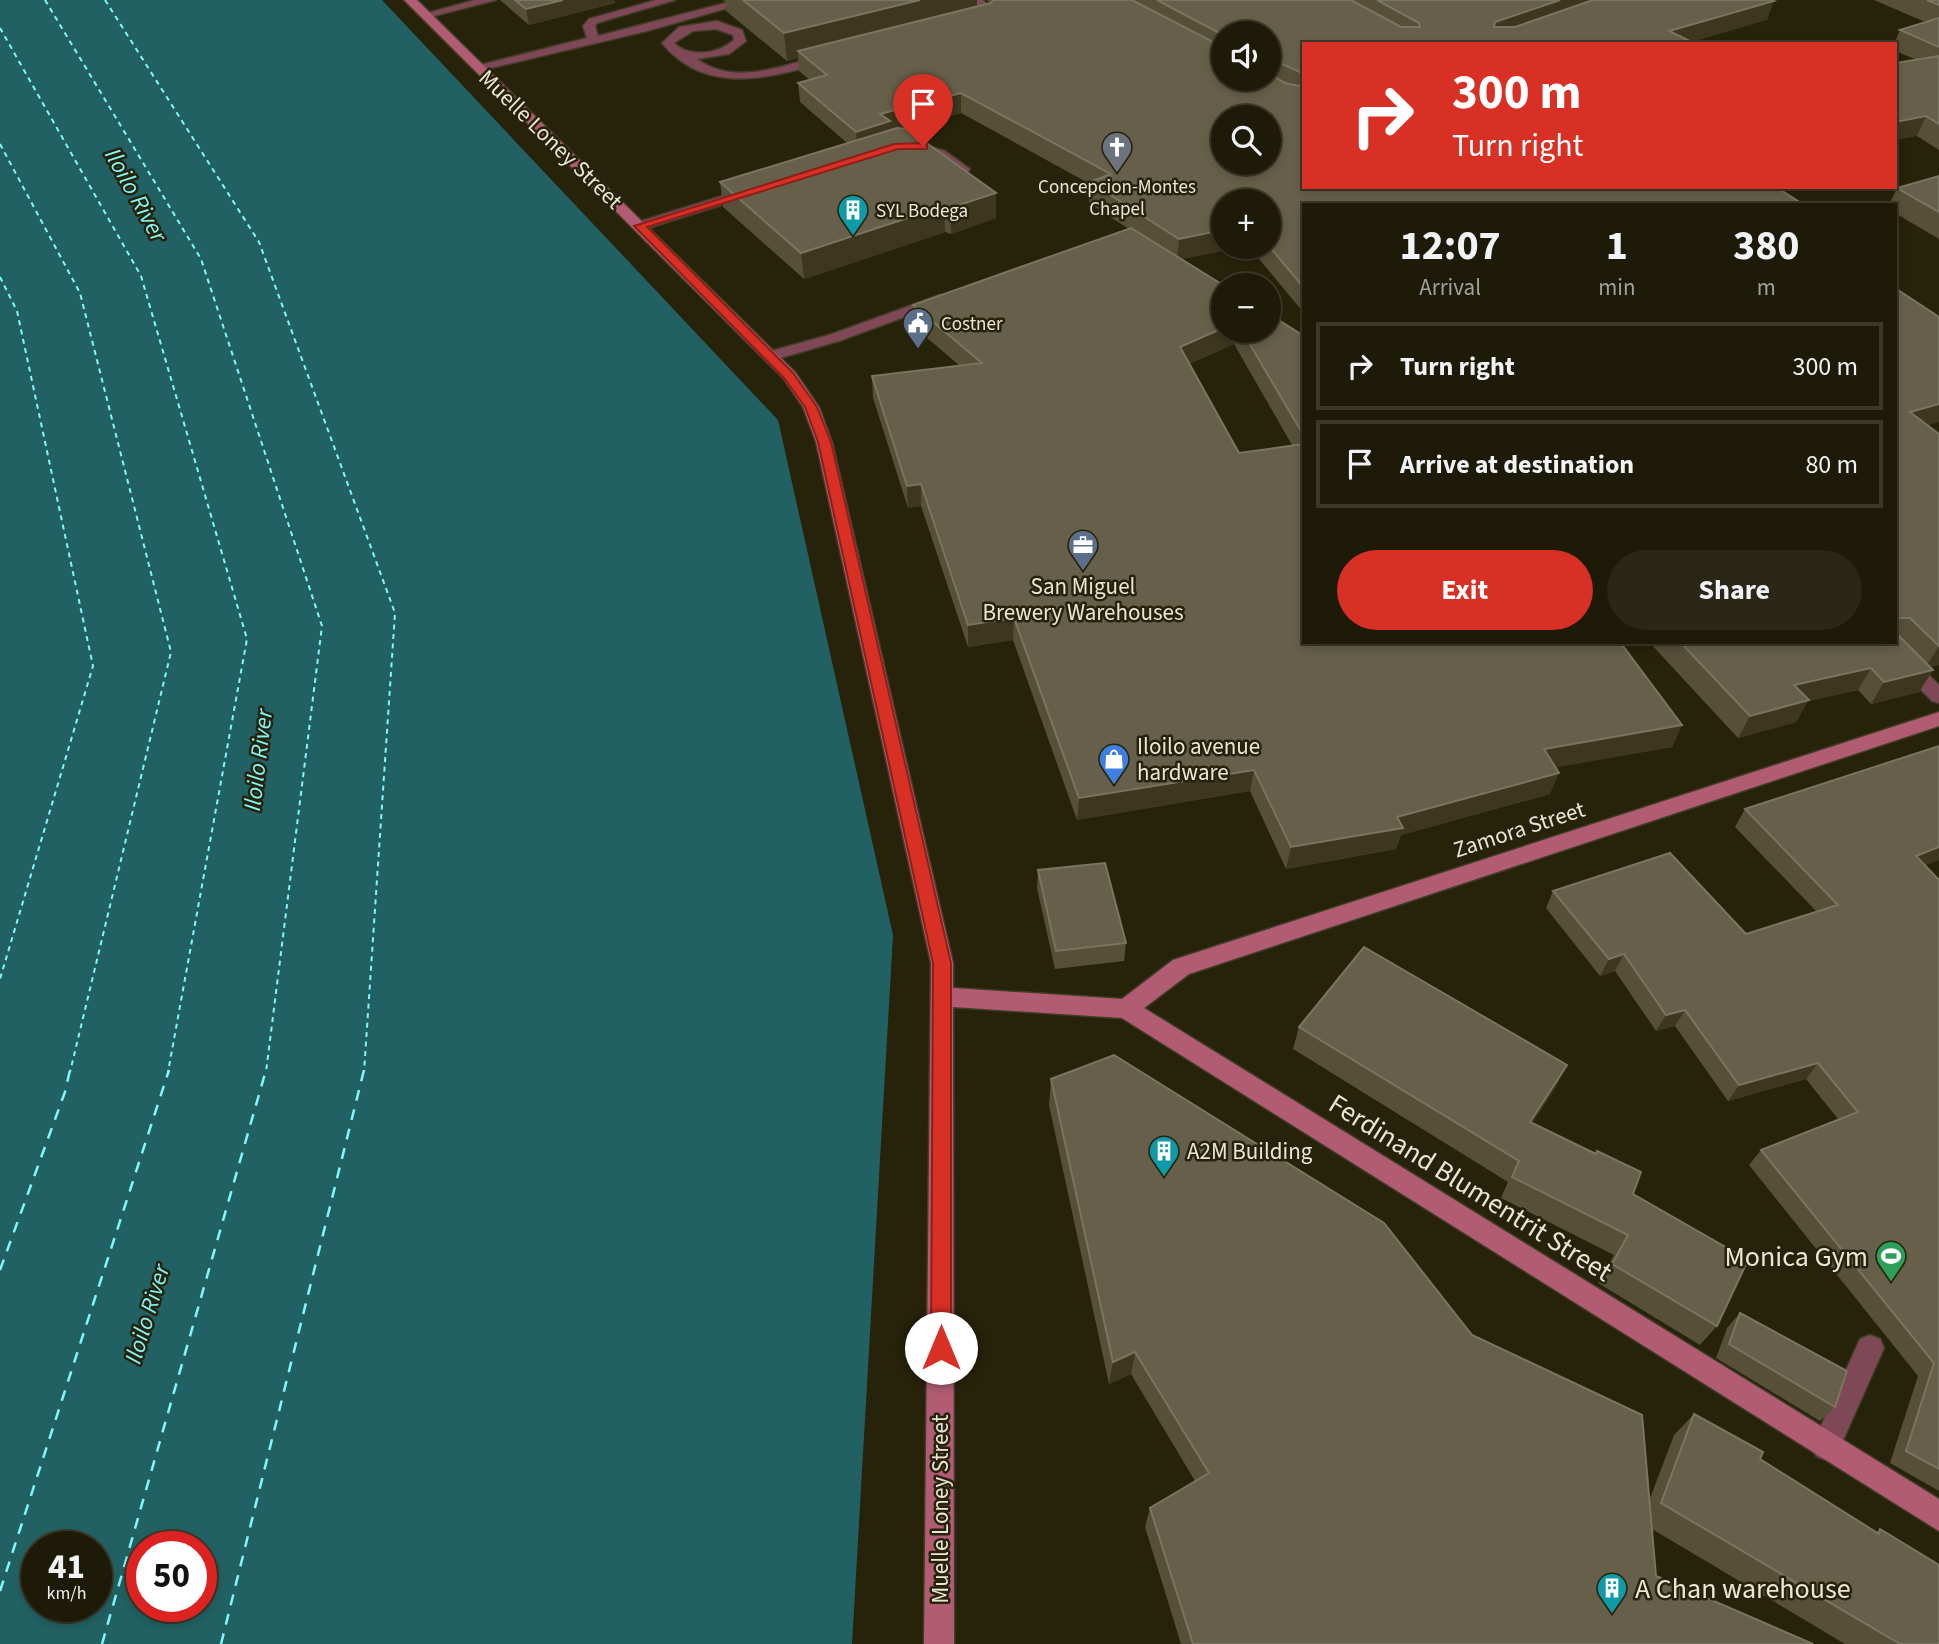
<!DOCTYPE html>
<html lang="en">
<head>
<meta charset="utf-8">
<style>
	:root { --surface:#1d1a08; --page:#2a2716; --text:#f1f3f6; --muted:#a0a19c; --line:#3b3829; --accent:#d93025 }
	body { margin:0; font-family:"Source Sans 3",sans-serif; background:var(--page); color:var(--text); height:100vh; display:flex; flex-direction:column; font-size:26px; white-space:nowrap }
	* { box-sizing:border-box; margin:0 }
	p { font-size:23px; color:var(--muted) }
	.icon { flex:none; width:38px; height:38px; fill:none; stroke:currentColor; stroke-width:2; stroke-linecap:round; stroke-linejoin:round }
	.map { position:relative; flex:1; overflow:hidden }
	.panel { position:absolute; left:1302px; top:203px; width:595px; height:441px; display:flex; flex-direction:column; background:var(--surface); border-radius:0px; box-shadow:0 4px 10px #0003,0 0 0 2px var(--line) }
	.panel>* { flex:none }
	.hud { position:absolute; left:1302px; top:42px; width:595px; height:147px; border-radius:0px; box-shadow:0 4px 10px #0003,0 0 0 2px var(--line); background:#d93025; color:#fff; overflow:hidden }
	.buttons { position:absolute; left:1211px; top:21px; display:grid; gap:14px }
	.buttons a { display:grid; place-items:center; width:70px; height:70px; border-radius:50%; background:var(--surface); box-shadow:0 4px 10px #0003,0 0 0 2px var(--line); font-size:35px }
	.speed { position:absolute; left:21px; top:1531px; display:flex; gap:14px; font-size:35px; font-weight:700; text-align:center }
	.speed>* { display:grid; place-content:center; width:91px; height:91px; border-radius:50%; background:var(--surface); box-shadow:0 4px 10px #0003,0 0 0 2px var(--line); line-height:1 }
	.speed small { font-size:18px; font-weight:400 }
	.speed .limit { border:10px solid #d22; background:#fff; color:#111 }
	.pin { position:absolute; display:grid; place-items:center; width:60px; height:60px; color:#fff; margin:-72px -30px; border-radius:50% 50% 50% 0; rotate:-45deg; box-shadow:0 0 7px #0007 }
	.pin .icon { rotate:45deg }
	.me { position:absolute; width:77px; margin:-38px; rotate:0deg; stroke-linejoin:round; filter:drop-shadow(0 0 5px #0008) }
	.turn { display:flex; align-items:center; gap:24px; height:147px; padding:0 35px; font-size:32px }
	.turn .icon { width:91px; height:91px; stroke-width:2.5 }
	.turn b { display:block; font-size:49px; line-height:60px }
	.eta { display:flex; justify-content:space-evenly; align-items:center; height:119px; text-align:center }
	.eta b { font-size:42px; font-weight:700; line-height:49px }
	.cta { display:flex; gap:14px; margin-top:auto; padding:14px 35px }
	.cta a { flex:1; height:80px; border-radius:42px; background:var(--accent); color:#fff; font-size:28px; font-weight:700; line-height:80px; text-align:center }
	.cta a+a { background:var(--page); color:var(--text) }
	ul { padding:0; list-style:none }
	li { display:flex; align-items:center; gap:21px; height:88px; margin:0 14px 10px; padding:0 21px; border:4px solid var(--line); border-radius:0px }
	li div { flex:1 }
	li b { display:block; font-size:26px }
	li em { font-style:normal }
	.map>svg:first-child { display:block }
	.water { fill:#226163; fill-rule:evenodd }
	.lines { fill:none; stroke-linecap:round; stroke-linejoin:round }
	.ferry-far1 { stroke:#80f7fb; stroke-width:2; stroke-dasharray:5 4.5; stroke-linecap:butt }
	.ferry { stroke:#80f7fb; stroke-width:2.5; stroke-dasharray:11 9; stroke-linecap:butt }
	.lane-casing { stroke:#423d27; stroke-width:3 }
	.street-casing { stroke:#423d27; stroke-width:3 }
	.secondary-casing { stroke:#423d27; stroke-width:3 }
	.lane { fill:#7e4856; fill-rule:evenodd }
	.street { fill:#7e4856; fill-rule:evenodd }
	.secondary { fill:#b15c73; fill-rule:evenodd }
	.wall { fill:#565039; fill-rule:evenodd }
	.shaded-wall { fill:#3d371f }
	.building { fill:#66604a; stroke:#7a7560; stroke-width:2; fill-rule:evenodd }
	.route { fill:#d93025; stroke:#8d1f18; stroke-width:2 }
	.labels { text-anchor:middle; stroke-width:5; stroke-linejoin:round; paint-order:stroke }
	.far-poi-label { font-size:19px; fill:#e9e6d8; stroke:#27220a; text-anchor:start }
	.street-label { font-size:23px; fill:#e9e6d8; stroke:#27220a }
	.poi-label { font-size:23px; fill:#e9e6d8; stroke:#27220a; text-anchor:start }
	.water-label { font-size:24px; font-style:italic; fill:#80f7fb; stroke:#27220a }
	.near-street-label { font-size:28px; fill:#e9e6d8; stroke:#27220a }
	.near-poi-label { font-size:28px; fill:#e9e6d8; stroke:#27220a; text-anchor:end }
</style>
</head>
<body>
<div class="map">
<svg width="1939" height="1644" viewBox="0 0 1939 1644">
	<rect width="100%" height="100%" fill="#27220a"/>
	<!-- water -->
	<path class="water" d="M 0,0 L 382,0 L 778,420 L 893,935 L 852,1644 L 0,1644 ZM 96,1547 L 96,1606 L 37,1606 L 37,1547 ZM 201,1547 L 201,1606 L 142,1606 L 142,1547 Z"/>
	<g class="lines">
		<!-- ferry-far1 -->
		<g class="ferry-far1">
			<polyline points="45,0 201,259 322,626 266,1072"/>
			<polyline points="105,0 259,242 395,613 364,1072"/>
			<polyline points="0,28 141,276 247,639 168,1072"/>
			<polyline points="0,144 80,293 171,652 70,1072"/>
			<polyline points="0,277 17,311 93,666 0,979"/>
		</g>
		<!-- ferry -->
		<g class="ferry">
			<polyline points="0,1270 65,1092 70,1070"/>
			<polyline points="0,1591 169,1070"/>
			<polyline points="102,1644 266,1070"/>
			<polyline points="221,1644 364,1070"/>
		</g>
		<!-- lane casing -->
		<g class="lane-casing">
			<g id="lane">
				<polygon points="475,0 496,0 426,18 420,15"/>
				<polygon points="656,0 675,0 597,23 595,26 598,36 737,0 756,0 647,31 478,71 472,67 587,38 583,26 589,19"/>
				<polygon points="970,0 983,0 996,13 978,22 970,22 970,18 982,12"/>
				<path d="M 717,21 L 742,30 L 746,41 L 729,54 L 697,59 C 735,87 785,65 825,54 L 831,58 C 822,65 807,67 796,70 C 747,83 697,86 662,43 L 679,27 ZM 716,29 L 733,35 L 734,40 C 718,54 690,58 674,43 L 693,31 Z"/>
				<polygon points="913,142 945,151 970,169 968,172 958,172 929,153 908,149 906,146"/>
				<polygon points="748,188 753,189 753,195 645,229 635,229 633,226 635,223"/>
				<polygon points="940,295 945,296 947,299 945,302 839,341 770,361 762,356 764,353 829,335"/>
			</g>
		</g>
		<!-- street casing -->
		<g class="street-casing">
			<g id="street">
				<polygon points="1874,642 1895,642 1939,685 1939,703 1932,701"/>
				<polygon points="1870,1335 1880,1339 1884,1348 1836,1456 1826,1460 1816,1456 1812,1446 1860,1339"/>
			</g>
		</g>
		<!-- secondary casing -->
		<g class="secondary-casing">
			<polygon id="secondary" points="404,0 417,0 795,372 819,407 832,442 953,963 953,988 1122,999 1173,960 1939,712 1939,726 1189,974 1144,1008 1939,1499 1939,1531 1122,1018 953,1007 954,1644 924,1644 931,963 816,442 803,407 783,378"/>
		</g>
		<!-- lane -->
		<use href="#lane" class="lane"/>
		<!-- street -->
		<use href="#street" class="street"/>
		<!-- secondary -->
		<use href="#secondary" class="secondary"/>
	</g>
	<!-- wall -->
	<g class="wall">
		<polygon points="500,0 614,0 615,3 529,25"/>
		<path d="M 722,0 L 977,0 L 977,6 L 989,3 L 987,0 L 1771,0 L 1767,20 L 1304,44 L 1304,313 L 1249,247 L 1269,247 L 1269,201 L 1223,247 L 1243,247 L 1181,259 L 1223,331 L 1269,331 L 1304,336 L 1304,642 L 1682,725 L 1672,747 L 1556,767 L 1550,794 L 1401,835 L 1396,849 L 1286,869 L 1250,791 L 1077,820 L 1013,640 L 968,647 L 921,506 L 908,508 L 873,398 L 872,376 L 960,366 L 913,326 L 913,305 L 1129,229 L 1089,203 L 1090,184 L 961,113 L 903,128 L 996,193 L 996,218 L 951,234 L 945,232 L 804,279 L 723,207 L 720,182 L 847,143 L 800,102 L 798,83 L 810,80 L 799,71 L 798,58 L 787,61 L 726,11 L 725,1 ZM 1223,33 L 1269,33 L 1269,79 L 1223,79 ZM 1234,344 L 1292,445 L 1239,453 L 1189,364 Z"/>
		<polygon points="1874,0 1939,0 1939,150 1917,136 1915,59 1895,51 1895,44 1894,44 1900,30 1925,22"/>
		<polygon points="1939,176 1939,239 1895,213 1895,205 1889,205 1897,188"/>
		<polygon points="1895,288 1928,425 1939,434 1939,665 1930,667 1933,670 1919,692 1871,704 1858,690 1808,701 1796,722 1738,738 1649,642 1895,642"/>
		<polygon points="1939,746 1939,860 1925,865 1939,880 1939,1491 1890,1463 1918,1376 1749,1165 1761,1150 1838,1119 1806,1079 1728,1101 1675,1026 1656,1031 1615,971 1600,976 1546,908 1553,891 1746,934 1817,912 1735,827 1745,809"/>
		<polygon points="1038,870 1126,943 1124,961 1055,969 1037,888"/>
		<polygon points="1299,1027 1556,1087 1532,1123 1633,1194 1717,1326 1700,1345 1598,1283 1614,1255 1501,1198 1508,1182 1293,1049"/>
		<polygon points="1051,1079 1472,1335 1649,1501 1674,1435 1694,1414 1760,1459 1876,1532 1880,1529 1939,1644 1845,1644 1652,1529 1656,1576 1813,1644 1181,1644 1145,1527 1150,1508 1195,1481 1131,1374 1109,1384 1049,1105"/>
		<polygon points="1740,1313 1835,1407 1820,1421 1716,1358 1727,1328"/>
	</g>
	<!-- shaded-wall -->
	<g class="shaded-wall">
		<polygon points="563,0 614,0 615,3 529,25 526,9"/>
		<polygon points="920,0 977,0 977,13 798,51 798,58 787,61 784,33"/>
		<polygon points="1560,0 1608,0 1490,42 1495,22"/>
		<polygon points="1774,1 1767,20 1685,44 1669,31"/>
		<polygon points="961,93 961,113 890,132 857,152 856,132 880,114"/>
		<polygon points="1926,116 1917,136 1895,140 1895,122"/>
		<polygon points="996,193 996,218 951,234 950,208"/>
		<polygon points="944,206 945,232 804,279 801,253"/>
		<polygon points="1223,230 1223,247 1243,247 1177,260 1179,239"/>
		<polygon points="1223,328 1223,331 1236,331 1234,344 1177,369 1180,347"/>
		<polygon points="1939,404 1939,422 1899,434 1910,412"/>
		<polygon points="921,484 921,506 908,508 907,486"/>
		<polygon points="1014,618 1013,640 968,647 968,625"/>
		<polygon points="1939,646 1939,665 1925,668"/>
		<polygon points="1871,668 1858,690 1808,701 1796,722 1738,738 1750,716 1794,685"/>
		<polygon points="1933,670 1919,692 1871,704 1884,682"/>
		<polygon points="1682,725 1672,747 1536,771 1544,749"/>
		<polygon points="1254,770 1250,791 1077,820 1079,798"/>
		<polygon points="1559,773 1550,794 1401,835 1396,849 1286,869 1291,847 1397,817"/>
		<polygon points="1939,847 1939,860 1904,873 1916,856"/>
		<polygon points="1624,954 1615,971 1600,976 1609,959"/>
		<polygon points="1685,1010 1675,1026 1656,1031 1666,1015"/>
		<polygon points="1818,1063 1806,1079 1728,1101 1739,1085"/>
		<polygon points="1567,1065 1556,1087 1519,1143 1530,1122"/>
		<polygon points="1135,1352 1131,1374 1109,1384 1113,1362"/>
	</g>
	<!-- building -->
	<g class="building">
		<polygon points="515,0 563,0 526,9"/>
		<polygon points="743,0 920,0 784,33"/>
		<path d="M 993,0 L 1132,0 L 1223,47 L 1223,79 L 1269,79 L 1269,73 L 1285,83 L 1304,87 L 1304,187 L 1776,187 L 1804,205 L 1304,205 L 1304,288 L 1269,246 L 1269,201 L 1223,201 L 1223,230 L 1179,239 L 1090,182 L 1111,174 L 961,93 L 880,114 L 890,121 L 856,132 L 798,83 L 827,75 L 798,51 L 991,3 ZM 1223,117 L 1269,117 L 1269,163 L 1223,163 Z"/>
		<polygon points="1157,0 1351,0 1401,27 1420,27 1419,23 1377,0 1560,0 1495,22 1494,27 1515,27 1593,0 1771,0 1774,1 1669,31 1696,44 1304,44 1304,74 1269,58 1269,33 1223,33 1223,35"/>
		<polygon points="1927,0 1939,0 1939,5"/>
		<polygon points="1939,18 1939,47 1900,30"/>
		<polygon points="1939,56 1939,124 1926,116 1895,122 1895,63"/>
		<polygon points="897,128 907,129 996,193 950,208 944,206 801,253 720,182"/>
		<polygon points="1939,176 1939,212 1897,188"/>
		<polygon points="1131,228 1223,285 1223,328 1180,347 1239,453 1304,444 1304,642 1620,642 1682,725 1544,749 1559,773 1397,817 1403,828 1291,847 1254,770 1079,798 1014,618 968,625 921,484 907,486 872,376 982,363 913,305"/>
		<polygon points="1895,288 1939,317 1939,404 1910,412 1939,434 1939,646 1910,618 1895,618"/>
		<polygon points="1269,314 1304,336 1304,436 1242,331 1269,331"/>
		<polygon points="1895,632 1933,670 1884,682 1871,668 1794,685 1809,700 1750,716 1680,642 1895,642"/>
		<polygon points="1939,746 1939,847 1916,856 1939,880 1939,1469 1906,1451 1934,1363 1761,1150 1858,1112 1818,1063 1739,1085 1685,1010 1666,1015 1624,954 1609,959 1553,891 1670,853 1746,934 1838,905 1745,809"/>
		<polygon points="1105,863 1126,943 1056,951 1038,870"/>
		<polygon points="1364,947 1567,1065 1530,1122 1596,1154 1597,1151 1641,1172 1633,1194 1748,1260 1717,1326 1612,1264 1628,1235 1512,1177 1519,1161 1299,1027"/>
		<polygon points="1114,1055 1384,1223 1472,1335 1642,1415 1656,1576 1813,1644 1193,1644 1150,1508 1209,1473 1135,1352 1113,1362 1051,1079"/>
		<polygon points="1740,1313 1847,1371 1835,1407 1729,1344"/>
		<polygon points="1694,1414 1763,1452 1760,1459 1879,1534 1880,1529 1939,1565 1939,1644 1900,1644 1661,1503"/>
	</g>
	<!-- route -->
	<polygon class="route" points="923,143 927,144 927,149 898,149 647,227 793,373 817,407 831,442 951,963 951,1348 948,1355 941,1358 934,1355 931,1348 933,963 818,442 805,407 784,378 634,226 894,144"/>
	<!-- icons -->
	<defs>
		<g id="church-pin" transform="scale(1.575)"><path d="M0 17L-7.5 6A9.5 9.5 0 1 1 7.5 6Z" fill="#6b7280" stroke="#27220a"/><path d="M-1.2-6h2.4v3.5h3.3v2.4h-3.3V6h-2.4V-.1h-3.3v-2.4h3.3Z" fill="#fff"/></g>
		<g id="building-pin" transform="scale(1.575)"><path d="M0 17L-7.5 6A9.5 9.5 0 1 1 7.5 6Z" fill="#0f9aa8" stroke="#27220a"/><path d="M-4-6H4V6H1V3H-1V6H-4ZM-2.5-4.3h1.7v1.8h-1.7ZM.8-4.3h1.7v1.8H.8ZM-2.5-1h1.7V.8h-1.7ZM.8-1h1.7V.8H.8Z" fill="#fff"/></g>
		<g id="civic-pin" transform="scale(1.575)"><path d="M0 17L-7.5 6A9.5 9.5 0 1 1 7.5 6Z" fill="#5c6f8a" stroke="#27220a"/><path d="M-.6-6.5H3V-4.5H.6V-3L4-1V1h2V6H-6V1h2V-1L-.6-3ZM-1.2 2.5V6h2.4V2.5Z" fill="#fff"/></g>
		<g id="office-pin" transform="scale(1.575)"><path d="M0 17L-7.5 6A9.5 9.5 0 1 1 7.5 6Z" fill="#5c6f8a" stroke="#27220a"/><path d="M-6-3h4V-5.5h4V-3h4V5H-6ZM-1-4.5V-3h2v-1.5ZM-6 0V1H6V0Z" fill="#fff"/></g>
		<g id="shop-pin" transform="scale(1.575)"><path d="M0 17L-7.5 6A9.5 9.5 0 1 1 7.5 6Z" fill="#3f7fe0" stroke="#27220a"/><path d="M-5-2.5h2.3a2.7 3.5 0 0 1 5.4 0H5L5.5 6h-11ZM-1.5-2.5h3a1.5 2.3 0 0 0-3 0Z" fill="#fff"/></g>
		<g id="stadium-pin" transform="scale(1.575)"><path d="M0 17L-7.5 6A9.5 9.5 0 1 1 7.5 6Z" fill="#2e9e5b" stroke="#27220a"/><path d="M0-5a6.5 5 0 1 0 0 10a6.5 5 0 1 0 0-10ZM-3.5-1.8h7v3.6h-7Z" fill="#fff"/></g>
	</defs>
	<g fill-rule="evenodd">
		<use href="#church-pin" x="1117" y="147"/>
		<use href="#building-pin" x="853" y="210"/>
		<use href="#civic-pin" x="918" y="323"/>
		<use href="#office-pin" x="1083" y="545"/>
		<use href="#shop-pin" x="1114" y="759"/>
		<use href="#building-pin" x="1164" y="1151"/>
		<use href="#stadium-pin" x="1891" y="1256"/>
		<use href="#building-pin" x="1612" y="1588"/>
	</g>
	<g class="labels">
		<!-- far-poi labels -->
		<g class="far-poi-label">
			<text x="1117" y="193" text-anchor="middle">Concepcion-Montes<tspan x="1117" dy="22">Chapel</tspan></text>
			<text x="876" y="217">SYL Bodega</text>
			<text x="941" y="330">Costner</text>
		</g>
		<!-- street labels -->
		<g class="street-label">
			<text transform="translate(551 139) rotate(44)" y="8">Muelle Loney Street</text>
			<text transform="translate(1519 829) rotate(-18)" y="8">Zamora Street</text>
			<text transform="translate(940 1509) rotate(-90)" y="8">Muelle Loney Street</text>
		</g>
		<!-- poi labels -->
		<g class="poi-label">
			<text x="1083" y="594" text-anchor="middle">San Miguel<tspan x="1083" dy="26">Brewery Warehouses</tspan></text>
			<text x="1137" y="754">Iloilo avenue<tspan x="1137" dy="26">hardware</tspan></text>
			<text x="1187" y="1159">A2M Building</text>
		</g>
		<!-- water labels -->
		<g class="water-label">
			<text transform="translate(136 195) rotate(61)" y="8">Iloilo River</text>
			<text transform="translate(258 760) rotate(-83)" y="8">Iloilo River</text>
			<text transform="translate(147 1314) rotate(-73)" y="8">Iloilo River</text>
		</g>
		<!-- near-street labels -->
		<g class="near-street-label">
			<text transform="translate(1471 1187) rotate(32)" y="10">Ferdinand Blumentrit Street</text>
		</g>
		<!-- near-poi labels -->
		<g class="near-poi-label">
			<text x="1868" y="1266">Monica Gym</text>
			<text x="1635" y="1598" text-anchor="start">A Chan warehouse</text>
		</g>
	</g>
</svg>
<div class="buttons">
<a><svg class="icon" aria-label="sound" viewBox="0 0 24 24"><path d="M4 9h4l5-4v14l-5-4H4zM17 9q2 3 0 6"/></svg></a>
<a><svg class="icon" aria-label="search" viewBox="0 0 24 24"><circle cx="10" cy="10" r="6"/><path d="M15 15l6 6"/></svg></a>
<a>+</a>
<a>−</a>
</div>
<div class="speed"><div>41<small>km/h</small></div><div class="limit">50</div></div>
<div class="pin" style="left:923px;top:146px;background:#d93025"><svg class="icon" aria-label="arrive" viewBox="0 0 24 24"><path d="M6 21V4h12l-3 4 3 4H6"/></svg></div>
<svg class="me" style="left:941px;top:1348px" viewBox="-20 -20 40 40"><circle r="19" fill="#fff"/><path d="M0-13L10 11 0 6-10 11z" fill="#d93025"/></svg>
<div class="hud">
<div class="turn"><svg class="icon" aria-label="right" viewBox="0 0 24 24"><path d="M7 20v-9h11M14 6l5 5-5 5"/></svg><div><b>300 m</b>Turn right</div></div>
</div>
<section class="panel">
<div class="eta">
<div><b>12:07</b><p>Arrival</p></div>
<div><b>1</b><p>min</p></div>
<div><b>380</b><p>m</p></div>
</div>
<ul>
<li><svg class="icon" aria-label="right" viewBox="0 0 24 24"><path d="M7 20v-9h11M14 6l5 5-5 5"/></svg><div><b>Turn right</b></div><em>300 m</em></li>
<li><svg class="icon" aria-label="arrive" viewBox="0 0 24 24"><path d="M6 21V4h12l-3 4 3 4H6"/></svg><div><b>Arrive at destination</b></div><em>80 m</em></li>
</ul>
<div class="cta"><a>Exit</a><a>Share</a></div>
</section>
</div>
</body>
</html>
